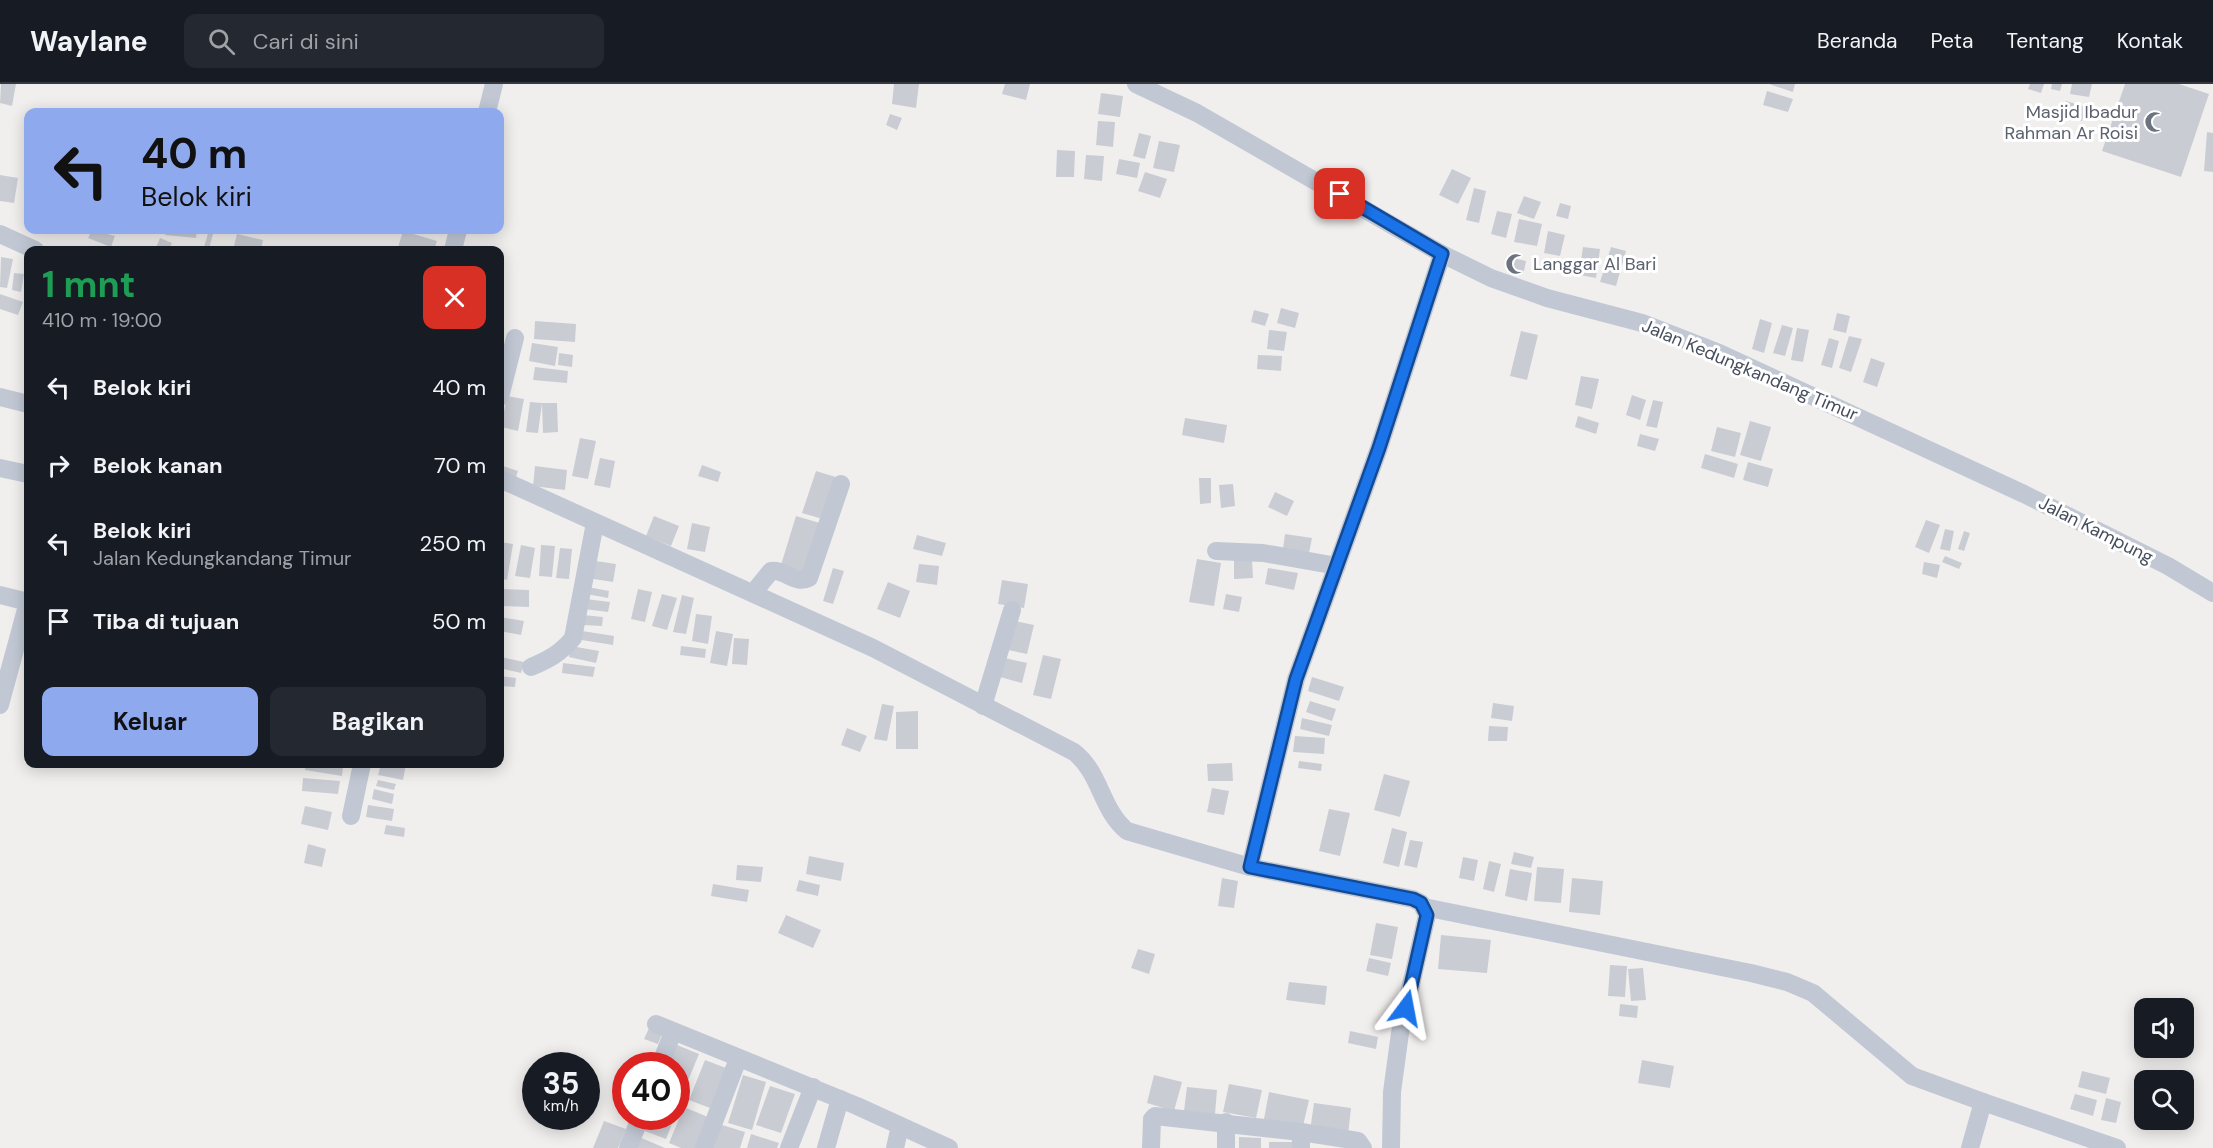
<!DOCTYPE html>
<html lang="id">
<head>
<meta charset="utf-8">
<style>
	:root { --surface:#171b24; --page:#242831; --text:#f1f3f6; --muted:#9ea1a6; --line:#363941; --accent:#8ea9ee }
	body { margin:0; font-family:"DM Sans",sans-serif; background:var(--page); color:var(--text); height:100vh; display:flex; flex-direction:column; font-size:22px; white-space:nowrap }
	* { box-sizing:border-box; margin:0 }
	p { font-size:20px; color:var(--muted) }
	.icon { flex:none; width:33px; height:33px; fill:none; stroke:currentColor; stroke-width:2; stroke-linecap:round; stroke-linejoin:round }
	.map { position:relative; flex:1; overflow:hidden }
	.drawer { position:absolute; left:24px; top:162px; width:480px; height:522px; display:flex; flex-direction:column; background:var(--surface); border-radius:12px; box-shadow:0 3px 15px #0003 }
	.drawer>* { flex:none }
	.hud { position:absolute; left:24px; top:24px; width:480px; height:126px; border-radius:12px; box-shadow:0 3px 15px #0003; background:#8ea9ee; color:#111; overflow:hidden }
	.buttons { position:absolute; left:2134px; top:914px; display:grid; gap:12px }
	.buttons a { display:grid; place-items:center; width:60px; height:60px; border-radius:12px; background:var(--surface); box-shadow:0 3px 15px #0003; font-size:30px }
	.speed { position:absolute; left:522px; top:968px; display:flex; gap:12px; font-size:30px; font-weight:700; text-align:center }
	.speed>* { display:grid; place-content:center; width:78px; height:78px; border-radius:50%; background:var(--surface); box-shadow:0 3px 15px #0003; line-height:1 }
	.speed small { font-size:15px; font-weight:400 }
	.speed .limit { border:9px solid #d22; background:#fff; color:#111 }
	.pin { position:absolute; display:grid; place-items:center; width:51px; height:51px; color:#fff; margin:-26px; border-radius:12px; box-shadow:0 3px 9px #0006 }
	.me { position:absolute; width:66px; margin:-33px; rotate:13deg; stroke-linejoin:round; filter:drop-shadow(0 0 4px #0008) }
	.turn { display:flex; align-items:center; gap:21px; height:126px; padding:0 18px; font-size:27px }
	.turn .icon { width:78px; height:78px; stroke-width:2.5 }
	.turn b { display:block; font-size:42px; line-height:51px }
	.round { display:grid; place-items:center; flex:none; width:63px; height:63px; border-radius:12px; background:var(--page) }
	.headline { display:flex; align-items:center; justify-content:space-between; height:102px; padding:0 18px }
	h1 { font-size:36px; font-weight:700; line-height:45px; color:#1e9e55 }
	.cta { display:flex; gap:12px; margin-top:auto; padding:12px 18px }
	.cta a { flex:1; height:69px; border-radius:12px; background:var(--accent); color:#111; font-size:24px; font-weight:700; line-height:69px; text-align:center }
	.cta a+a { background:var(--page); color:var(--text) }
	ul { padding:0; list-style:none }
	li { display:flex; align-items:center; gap:18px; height:78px; padding:0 18px }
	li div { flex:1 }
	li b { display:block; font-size:22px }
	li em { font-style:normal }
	header { display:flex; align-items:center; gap:36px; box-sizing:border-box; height:84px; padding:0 30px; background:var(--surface); border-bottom:2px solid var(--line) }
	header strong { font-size:28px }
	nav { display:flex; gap:33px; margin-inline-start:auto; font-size:21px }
	.search { width:420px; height:54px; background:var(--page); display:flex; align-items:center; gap:15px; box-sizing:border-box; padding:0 21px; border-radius:12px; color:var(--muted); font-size:22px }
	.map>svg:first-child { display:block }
	.building { fill:#caccd4 }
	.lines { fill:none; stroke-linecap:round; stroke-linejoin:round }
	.minor { stroke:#c1c8d4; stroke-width:18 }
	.route-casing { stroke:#114b97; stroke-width:15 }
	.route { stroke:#1a73e8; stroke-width:10 }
	.labels { text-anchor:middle; stroke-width:6; stroke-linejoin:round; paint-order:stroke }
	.worship-label { font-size:18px; fill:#5b616d; stroke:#fff; text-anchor:end }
	.street-label { font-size:18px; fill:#464e5c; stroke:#fff }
</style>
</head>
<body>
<header>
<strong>Waylane</strong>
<div class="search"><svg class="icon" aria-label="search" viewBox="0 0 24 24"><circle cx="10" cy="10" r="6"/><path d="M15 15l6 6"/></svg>Cari di sini</div>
<nav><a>Beranda</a><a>Peta</a><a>Tentang</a><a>Kontak</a></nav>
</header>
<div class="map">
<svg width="2213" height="1064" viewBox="0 0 2213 1064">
	<rect width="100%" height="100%" fill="#f1efee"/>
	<!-- building -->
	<g class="building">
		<polygon points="1,0 16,0 12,22 0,19"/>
		<polygon points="894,0 919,0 916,24 892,20"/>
		<polygon points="1005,0 1030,0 1026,16 1002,10"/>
		<polygon points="1769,0 1795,0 1793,8"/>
		<polygon points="2030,0 2044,0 2041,9 2028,5"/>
		<polygon points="2052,0 2062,0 2060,7 2051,5"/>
		<polygon points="2072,0 2092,0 2089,13 2070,10"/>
		<polygon points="2125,0 2179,0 2209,10 2181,93 2102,67"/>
		<polygon points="1767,7 1793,15 1788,28 1763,21"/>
		<polygon points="1101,9 1123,12 1120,33 1098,30"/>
		<polygon points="2066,17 2086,23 2082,37 2062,31"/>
		<polygon points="890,30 902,34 897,46 886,41"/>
		<polygon points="1098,37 1115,38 1113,63 1096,61"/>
		<polygon points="2207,48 2213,49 2213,88 2204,87"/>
		<polygon points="1139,49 1151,52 1145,75 1133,72"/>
		<polygon points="1159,57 1180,61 1174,88 1153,84"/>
		<polygon points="1057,66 1075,67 1074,93 1056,93"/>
		<polygon points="1086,71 1104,72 1102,97 1084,95"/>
		<polygon points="1119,75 1140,79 1137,94 1116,90"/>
		<polygon points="1452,85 1471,94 1458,120 1439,111"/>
		<polygon points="1145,88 1167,95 1160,114 1138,107"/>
		<polygon points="0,91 18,94 14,119 0,117"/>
		<polygon points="1474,104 1486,107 1479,139 1466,136"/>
		<polygon points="1524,112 1541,118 1534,135 1517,129"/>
		<polygon points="1560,119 1571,122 1568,135 1556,132"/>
		<polygon points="1497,127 1512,130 1506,154 1491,150"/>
		<polygon points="1519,135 1542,140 1537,162 1514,158"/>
		<polygon points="92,146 115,152 111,163 88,154"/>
		<polygon points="166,146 197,146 196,154 165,151"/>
		<polygon points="209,146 214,146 209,165 204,163"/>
		<polygon points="403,147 437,157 434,166 410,166 398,163"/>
		<polygon points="1548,147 1565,151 1560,172 1544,169"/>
		<polygon points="237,150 263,156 261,166 233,166"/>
		<polygon points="160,154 172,159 169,166 155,166"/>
		<polygon points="1583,163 1600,165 1596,194 1579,191"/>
		<polygon points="1611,163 1626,167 1616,202 1600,198"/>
		<polygon points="1,173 13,175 7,204 0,203"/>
		<polygon points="1509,173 1526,177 1524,187 1507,183"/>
		<polygon points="14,189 24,190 21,208 12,206"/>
		<polygon points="0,210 23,218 18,231 0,225"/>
		<polygon points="1281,224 1299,229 1295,244 1277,239"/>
		<polygon points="1254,226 1269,230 1265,242 1251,238"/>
		<polygon points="1837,229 1850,232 1846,249 1833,246"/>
		<polygon points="1760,235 1772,239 1764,269 1752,265"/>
		<polygon points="535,237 576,240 575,258 534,255"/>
		<polygon points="1782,241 1793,244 1785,272 1773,269"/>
		<polygon points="1797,244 1809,246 1803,278 1791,276"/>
		<polygon points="1269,246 1287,248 1284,267 1267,265"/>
		<polygon points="1521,247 1538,251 1527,296 1510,292"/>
		<polygon points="1849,252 1862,255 1851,288 1839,284"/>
		<polygon points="1829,254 1839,257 1832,284 1821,281"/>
		<polygon points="532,259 558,263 555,282 529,277"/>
		<polygon points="559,269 573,271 572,283 558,281"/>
		<polygon points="1258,271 1282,272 1281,287 1257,285"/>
		<polygon points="1871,274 1885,279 1877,303 1863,298"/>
		<polygon points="535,283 568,287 567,299 533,296"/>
		<polygon points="1581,292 1599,295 1592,325 1575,321"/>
		<polygon points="1632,311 1646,316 1640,336 1626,331"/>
		<polygon points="507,312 524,315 518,347 501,343"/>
		<polygon points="1653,316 1663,318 1657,344 1646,342"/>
		<polygon points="530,318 542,319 538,349 526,348"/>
		<polygon points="542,319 557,319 558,348 543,349"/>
		<polygon points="1578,332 1599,339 1596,350 1575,343"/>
		<polygon points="1185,334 1227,341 1224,359 1182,351"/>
		<polygon points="1750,337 1771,343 1761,377 1740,371"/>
		<polygon points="1717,343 1741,349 1735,373 1711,367"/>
		<polygon points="1640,350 1659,355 1655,367 1637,362"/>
		<polygon points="580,354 596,357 588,395 572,392"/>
		<polygon points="1705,370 1738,380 1734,394 1701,384"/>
		<polygon points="600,374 615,377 610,404 594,401"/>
		<polygon points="1748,378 1773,385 1768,403 1743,396"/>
		<polygon points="500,381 518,387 515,396 500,391"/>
		<polygon points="702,381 721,388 718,398 698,392"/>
		<polygon points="535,382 567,386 565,406 533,402"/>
		<polygon points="816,387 839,394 826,436 802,429"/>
		<polygon points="1199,394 1211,394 1211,419 1200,420"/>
		<polygon points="1233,400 1235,422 1221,424 1219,401"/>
		<polygon points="1275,408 1294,417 1287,432 1268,423"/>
		<polygon points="654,432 679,442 671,462 646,452"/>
		<polygon points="796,432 820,439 804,488 781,481"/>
		<polygon points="1926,436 1940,441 1929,469 1915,463"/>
		<polygon points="692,439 710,443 705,468 687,465"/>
		<polygon points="1945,445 1954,447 1950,467 1940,465"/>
		<polygon points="1964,447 1970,449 1964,467 1958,465"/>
		<polygon points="1285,450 1312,454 1309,469 1283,465"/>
		<polygon points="917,451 946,459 942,472 913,465"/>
		<polygon points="500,458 513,460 507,496 500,494"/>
		<polygon points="521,461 535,464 530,494 515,492"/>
		<polygon points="541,461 555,462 552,493 539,492"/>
		<polygon points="560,464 572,465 569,495 556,494"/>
		<polygon points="1945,472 1962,479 1959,485 1942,478"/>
		<polygon points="1197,475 1221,479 1214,522 1189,518"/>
		<polygon points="1252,475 1253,494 1234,495 1234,476"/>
		<polygon points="589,476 616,480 613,498 587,494"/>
		<polygon points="1924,478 1940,481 1937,494 1922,490"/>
		<polygon points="919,480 939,482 937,501 916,498"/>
		<polygon points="833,484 844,487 833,520 823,517"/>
		<polygon points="1268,484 1298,489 1294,506 1265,500"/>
		<polygon points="1002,496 1028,500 1024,524 998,520"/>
		<polygon points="888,498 910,507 900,534 877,525"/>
		<polygon points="588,503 609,507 608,514 586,510"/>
		<polygon points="503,505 529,506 529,523 502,522"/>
		<polygon points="638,505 652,508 645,538 631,535"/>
		<polygon points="662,510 677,514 667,546 652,542"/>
		<polygon points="1226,510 1242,513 1239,528 1223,525"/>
		<polygon points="682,511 694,514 686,550 673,548"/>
		<polygon points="586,515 610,518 608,528 584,525"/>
		<polygon points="696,530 712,532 708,560 692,557"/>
		<polygon points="583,531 603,533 602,542 582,541"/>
		<polygon points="500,533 524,537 521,551 500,547"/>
		<polygon points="1015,537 1034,541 1027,570 1008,566"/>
		<polygon points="576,546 614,552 613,561 575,555"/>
		<polygon points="716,547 733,550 727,582 710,579"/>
		<polygon points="734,554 749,555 747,581 732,580"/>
		<polygon points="571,562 599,567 596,579 569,573"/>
		<polygon points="681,562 706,565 705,574 680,571"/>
		<polygon points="1043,571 1061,575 1051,615 1033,611"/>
		<polygon points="501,573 524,578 521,589 500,584"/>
		<polygon points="1005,574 1027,579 1022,599 1000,593"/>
		<polygon points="563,579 595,583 593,593 562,589"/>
		<polygon points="500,592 516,594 515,603 500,602"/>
		<polygon points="1312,593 1344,603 1339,617 1308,607"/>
		<polygon points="1310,617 1336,625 1332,637 1306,628"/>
		<polygon points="1493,619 1514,622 1512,637 1491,634"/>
		<polygon points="882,620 894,622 887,657 874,655"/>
		<polygon points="918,627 918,665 896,665 896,628"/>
		<polygon points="1302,634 1332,641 1329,652 1300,645"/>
		<polygon points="1489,642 1508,643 1507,657 1488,657"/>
		<polygon points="847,644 867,652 860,668 841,661"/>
		<polygon points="1295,652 1325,654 1324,670 1293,668"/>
		<polygon points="1299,677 1322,680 1321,687 1298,684"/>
		<polygon points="1232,679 1233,697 1208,697 1207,680"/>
		<polygon points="306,680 343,681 342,692 305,686"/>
		<polygon points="381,680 406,680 403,696 378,691"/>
		<polygon points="1384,690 1410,697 1400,733 1374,726"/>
		<polygon points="303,694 340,697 338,710 302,707"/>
		<polygon points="378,696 396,700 394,706 376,702"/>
		<polygon points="1212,704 1229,707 1224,731 1207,728"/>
		<polygon points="374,705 394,710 392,720 372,715"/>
		<polygon points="368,721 394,725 392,737 366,733"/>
		<polygon points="305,722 332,728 328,746 301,740"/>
		<polygon points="1329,725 1350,729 1340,772 1319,767"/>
		<polygon points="386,741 405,744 404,753 384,750"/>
		<polygon points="1392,744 1407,748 1399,783 1383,779"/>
		<polygon points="1410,756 1423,758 1417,784 1404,781"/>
		<polygon points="308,760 326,765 322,783 304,779"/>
		<polygon points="1514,768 1534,773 1531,784 1511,780"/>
		<polygon points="809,772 844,779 841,797 806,790"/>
		<polygon points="1463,773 1478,776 1474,797 1459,794"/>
		<polygon points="1489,777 1501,780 1494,808 1483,805"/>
		<polygon points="737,781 763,783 761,798 736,796"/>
		<polygon points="1537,783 1564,785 1561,819 1534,817"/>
		<polygon points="1510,785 1532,789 1527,817 1505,812"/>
		<polygon points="1222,794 1238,797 1234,824 1218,822"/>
		<polygon points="1572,794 1603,797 1600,831 1569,828"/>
		<polygon points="799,796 820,801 818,812 796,807"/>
		<polygon points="713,800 749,806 747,818 711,812"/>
		<polygon points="786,831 821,846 813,864 778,849"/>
		<polygon points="1376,839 1398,843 1392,875 1370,871"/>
		<polygon points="1441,851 1491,856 1487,889 1438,885"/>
		<polygon points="1138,865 1155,870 1149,890 1131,884"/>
		<polygon points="1369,874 1391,879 1388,892 1366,887"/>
		<polygon points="1610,881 1627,882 1625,913 1608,912"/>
		<polygon points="1643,884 1646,916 1631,917 1628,885"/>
		<polygon points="1289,898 1327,902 1325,921 1286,916"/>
		<polygon points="1620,920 1638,922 1637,934 1619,932"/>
		<polygon points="650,942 663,947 658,960 644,955"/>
		<polygon points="1350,947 1378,953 1376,965 1348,959"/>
		<polygon points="677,961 699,970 682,1011 676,1009 676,981 669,981"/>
		<polygon points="705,976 726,984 710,1024 689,1016"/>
		<polygon points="1642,976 1674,982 1670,1004 1638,999"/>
		<polygon points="2082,987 2110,994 2106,1010 2078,1003"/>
		<polygon points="625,989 626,989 626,1013 617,1010"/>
		<polygon points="743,991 766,998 752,1046 728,1039"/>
		<polygon points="1154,991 1182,998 1174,1027 1147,1019"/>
		<polygon points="1229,1000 1262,1006 1256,1034 1223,1028"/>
		<polygon points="770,1002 795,1010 781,1049 756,1041"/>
		<polygon points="1187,1003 1217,1006 1215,1030 1184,1027"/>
		<polygon points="1269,1008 1309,1016 1303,1042 1264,1035"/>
		<polygon points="2075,1010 2097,1016 2093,1032 2070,1025"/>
		<polygon points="2106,1014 2121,1018 2116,1039 2101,1036"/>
		<polygon points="1314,1019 1351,1024 1348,1051 1310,1047"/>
		<polygon points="684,1023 708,1033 695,1064 681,1064 669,1059"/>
		<polygon points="647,1032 675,1032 666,1055 642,1046"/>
		<polygon points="604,1037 626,1045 618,1064 593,1064"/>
		<polygon points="719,1040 745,1048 740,1064 712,1064"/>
		<polygon points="751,1050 779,1059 777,1064 747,1064"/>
		<polygon points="639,1053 665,1064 635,1064"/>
		<polygon points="1239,1053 1261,1054 1261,1064 1239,1064"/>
		<rect x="1269" y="1058" width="27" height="6"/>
	</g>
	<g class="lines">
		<!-- minor -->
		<g class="minor">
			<polyline points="1136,0 1197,29 1442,170 1491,194 1547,214 1642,239 1719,269 2024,410 2168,482 2213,509"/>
			<polyline points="487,28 494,0"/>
			<polyline points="0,150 35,166"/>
			<polyline points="453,166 458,146"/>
			<polyline points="0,313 28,320"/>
			<polyline points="500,313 515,254"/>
			<polyline points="0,384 28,390"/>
			<path d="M 500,395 L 873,564 L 1074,668 C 1101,689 1101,726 1127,747 L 1250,783 L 1413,815 L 1421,819 L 1427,831 L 1400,949 L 1392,1008 L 1391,1064"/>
			<polyline points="1216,467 1263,469 1337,482"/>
			<path d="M 753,509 L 771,487 C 785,485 795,501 809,494 L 841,400"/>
			<polyline points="0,511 28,518"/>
			<path d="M 531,583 C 548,576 561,569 573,554 L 595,439"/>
			<polyline points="0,621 28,518"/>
			<polyline points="983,622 1012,526"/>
			<polyline points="351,732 362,680"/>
			<polyline points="1250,783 1296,595 1379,364 1442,170"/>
			<polyline points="1424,823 1751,889 1787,898 1813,909 1912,992 1983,1018 1970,1064"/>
			<polyline points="656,940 857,1022 949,1064"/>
			<polyline points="660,981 673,948"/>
			<polyline points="1983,1018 2117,1064"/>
			<polyline points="628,1064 641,1032"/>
			<polyline points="704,1064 738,975"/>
			<polyline points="789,1064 813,1003"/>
			<polyline points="826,1064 840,1015"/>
			<polyline points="895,1064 900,1042"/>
			<polyline points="1151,1064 1152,1035 1155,1032 1301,1048"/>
			<polyline points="1226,1064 1226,1038"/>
			<polyline points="1301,1064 1301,1048 1358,1057 1363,1064"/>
		</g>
	</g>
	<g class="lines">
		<!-- route casing -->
		<g class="route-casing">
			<polyline id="route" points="1340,110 1442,170 1379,364 1296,595 1250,783 1413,815 1421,819 1427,831 1406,924"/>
		</g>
		<!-- route -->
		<use href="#route" class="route"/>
	</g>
	<!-- icons -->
	<defs>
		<g id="mosque-bare" transform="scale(1.62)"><path d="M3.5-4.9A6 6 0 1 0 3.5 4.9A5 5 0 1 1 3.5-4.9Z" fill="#6b7280" stroke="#fff" stroke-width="2.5" paint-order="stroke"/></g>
	</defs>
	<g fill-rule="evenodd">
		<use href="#mosque-bare" x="2155" y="38"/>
		<use href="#mosque-bare" x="1516" y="180"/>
	</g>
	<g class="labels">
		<!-- worship labels -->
		<g class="worship-label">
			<text x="2138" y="34">Masjid Ibadur<tspan x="2138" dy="21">Rahman Ar Roisi</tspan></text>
			<text x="1533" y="186" text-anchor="start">Langgar Al Bari</text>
		</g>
		<!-- street labels -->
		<g class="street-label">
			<text transform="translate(1750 286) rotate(23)" y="6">Jalan Kedungkandang Timur</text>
			<text transform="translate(2096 446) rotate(27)" y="6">Jalan Kampung</text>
		</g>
	</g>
</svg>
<div class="buttons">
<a><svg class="icon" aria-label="sound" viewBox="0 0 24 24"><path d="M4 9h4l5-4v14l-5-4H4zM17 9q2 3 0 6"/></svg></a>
<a><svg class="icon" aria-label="search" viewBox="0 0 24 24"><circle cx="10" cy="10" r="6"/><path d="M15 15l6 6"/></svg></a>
</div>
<div class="speed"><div>35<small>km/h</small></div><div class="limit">40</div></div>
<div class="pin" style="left:1340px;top:110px;background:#d93025"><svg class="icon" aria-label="arrive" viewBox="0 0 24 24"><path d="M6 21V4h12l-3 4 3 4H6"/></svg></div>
<svg class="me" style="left:1406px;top:924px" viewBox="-20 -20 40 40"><path d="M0-17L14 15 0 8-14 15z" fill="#1a73e8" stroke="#fff" stroke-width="4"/></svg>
<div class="hud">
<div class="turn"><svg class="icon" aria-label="left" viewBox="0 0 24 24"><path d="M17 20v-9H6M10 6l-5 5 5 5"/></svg><div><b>40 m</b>Belok kiri</div></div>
</div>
<section class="drawer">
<div class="headline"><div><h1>1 mnt</h1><p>410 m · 19:00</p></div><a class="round" style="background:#d93025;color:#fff"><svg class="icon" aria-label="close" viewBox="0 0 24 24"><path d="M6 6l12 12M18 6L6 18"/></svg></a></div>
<ul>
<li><svg class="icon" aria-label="left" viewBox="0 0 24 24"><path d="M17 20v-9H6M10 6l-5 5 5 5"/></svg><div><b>Belok kiri</b></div><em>40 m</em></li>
<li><svg class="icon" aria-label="right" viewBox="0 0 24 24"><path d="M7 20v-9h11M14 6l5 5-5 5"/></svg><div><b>Belok kanan</b></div><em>70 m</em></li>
<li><svg class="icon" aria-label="left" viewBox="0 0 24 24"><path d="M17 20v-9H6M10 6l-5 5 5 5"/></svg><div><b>Belok kiri</b><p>Jalan Kedungkandang Timur</p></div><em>250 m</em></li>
<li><svg class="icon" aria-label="arrive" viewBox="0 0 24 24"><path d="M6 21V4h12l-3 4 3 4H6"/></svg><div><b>Tiba di tujuan</b></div><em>50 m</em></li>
</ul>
<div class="cta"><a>Keluar</a><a>Bagikan</a></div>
</section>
</div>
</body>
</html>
